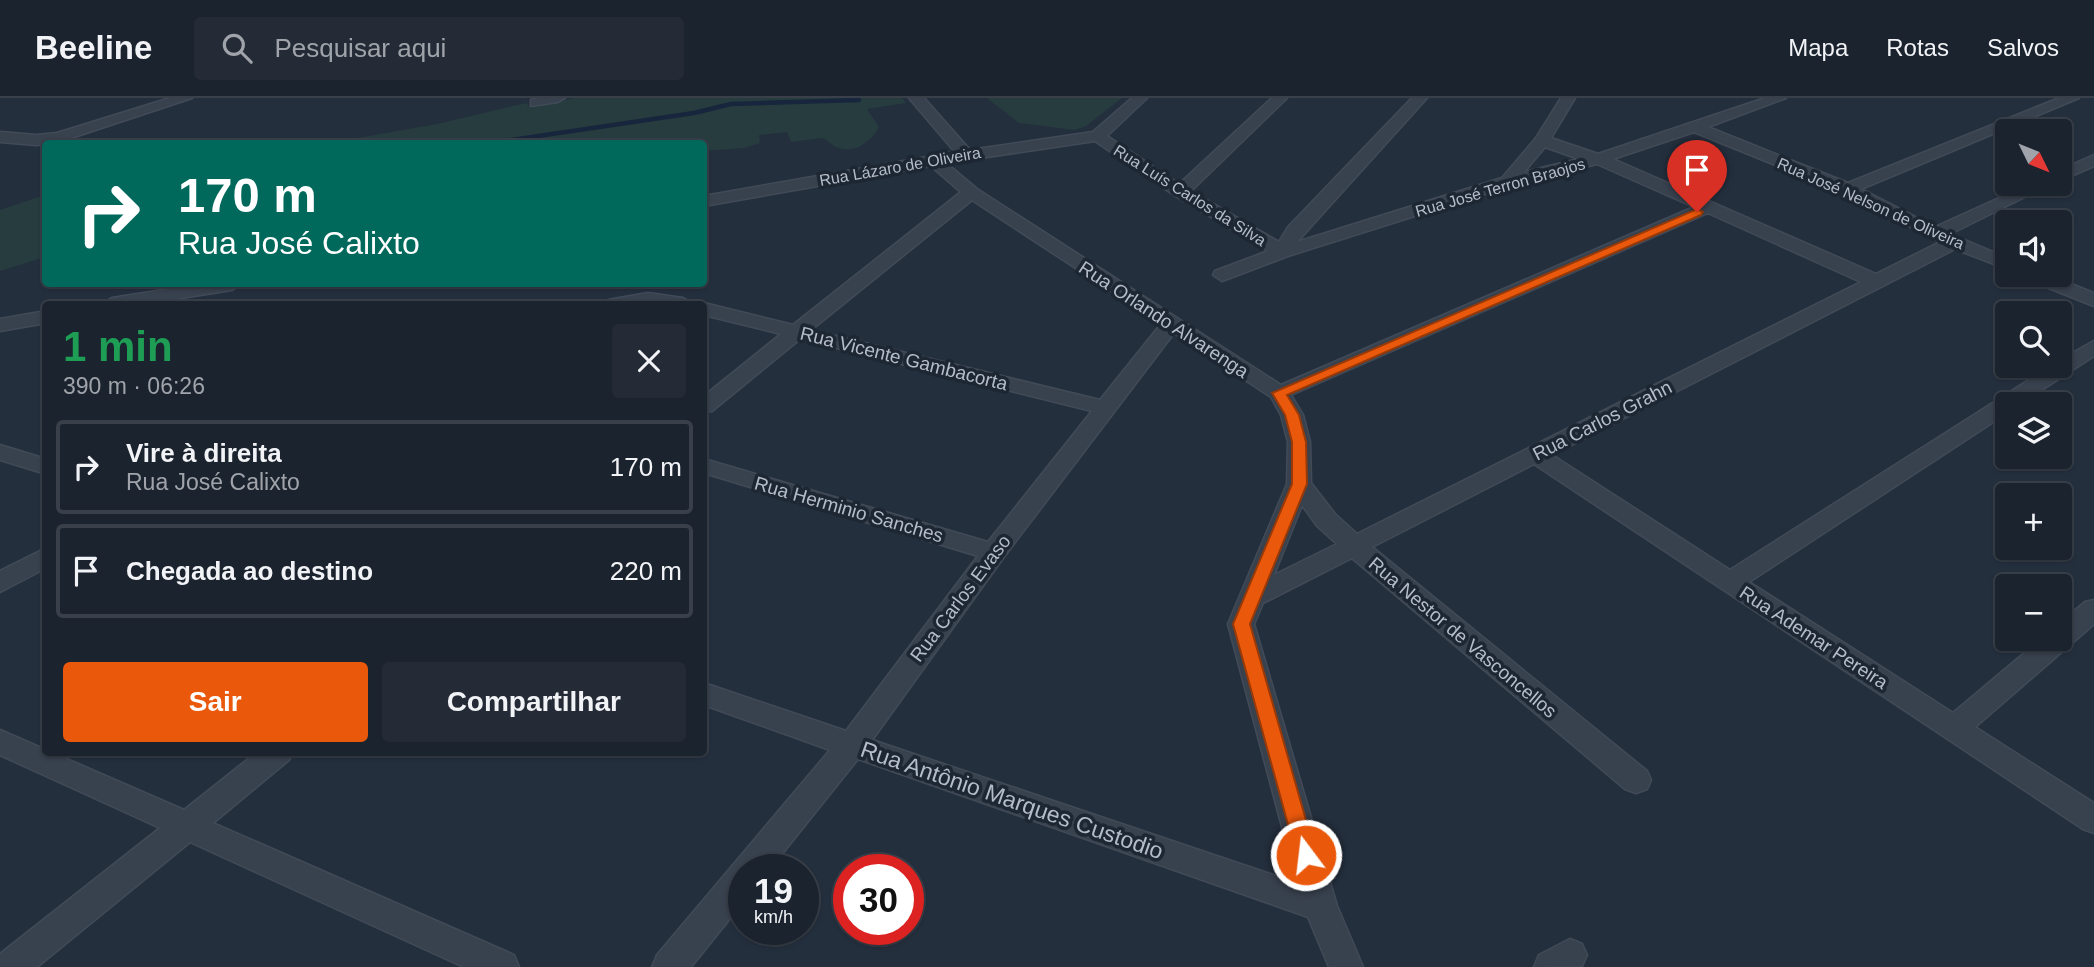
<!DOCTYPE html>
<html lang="pt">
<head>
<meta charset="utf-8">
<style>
	:root { --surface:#1b232e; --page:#242b36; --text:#f1f3f6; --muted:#a0a4aa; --line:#39404a; --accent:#ea580c }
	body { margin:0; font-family:Helvetica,sans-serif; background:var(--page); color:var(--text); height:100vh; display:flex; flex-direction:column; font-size:26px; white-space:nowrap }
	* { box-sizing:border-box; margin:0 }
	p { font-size:23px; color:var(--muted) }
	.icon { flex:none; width:38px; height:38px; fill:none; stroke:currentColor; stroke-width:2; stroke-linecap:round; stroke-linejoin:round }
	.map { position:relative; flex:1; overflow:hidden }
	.drawer { position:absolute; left:42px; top:203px; width:665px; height:455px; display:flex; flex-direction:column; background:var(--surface); border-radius:7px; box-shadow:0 2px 5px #0004,0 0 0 2px var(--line) }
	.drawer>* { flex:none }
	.banner { position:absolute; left:42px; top:42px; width:665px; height:147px; border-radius:7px; box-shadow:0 2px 5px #0004,0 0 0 2px var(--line); background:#00695c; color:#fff; overflow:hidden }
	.needle { width:46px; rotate:133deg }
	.controls { position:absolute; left:1995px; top:21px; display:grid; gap:14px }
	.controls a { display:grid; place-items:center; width:77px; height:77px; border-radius:7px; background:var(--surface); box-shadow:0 2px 5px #0004,0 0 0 2px var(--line); font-size:35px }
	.speed { position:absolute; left:728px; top:756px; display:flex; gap:14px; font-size:35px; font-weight:700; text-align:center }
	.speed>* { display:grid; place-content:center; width:91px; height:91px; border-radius:50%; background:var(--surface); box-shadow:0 2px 5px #0004,0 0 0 2px var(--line); line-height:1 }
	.speed small { font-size:18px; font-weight:400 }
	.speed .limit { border:10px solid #d22; background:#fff; color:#111 }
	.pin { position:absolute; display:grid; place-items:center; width:60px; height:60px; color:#fff; margin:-72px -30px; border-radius:50% 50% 50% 0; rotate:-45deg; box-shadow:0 0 7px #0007 }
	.pin .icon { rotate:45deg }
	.me { position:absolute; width:77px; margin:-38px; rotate:345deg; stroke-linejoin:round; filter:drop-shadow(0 0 5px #0008) }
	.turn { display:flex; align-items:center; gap:24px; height:147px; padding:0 21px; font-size:32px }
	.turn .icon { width:91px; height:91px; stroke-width:2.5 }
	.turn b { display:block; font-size:49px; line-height:60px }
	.round { display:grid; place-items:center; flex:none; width:74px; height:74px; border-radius:7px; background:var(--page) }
	.headline { display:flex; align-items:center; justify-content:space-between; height:119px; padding:0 21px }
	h1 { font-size:42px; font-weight:700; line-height:52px; color:#1e9e55 }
	.action { display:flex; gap:14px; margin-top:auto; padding:14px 21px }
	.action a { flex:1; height:80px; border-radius:7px; background:var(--accent); color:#fff; font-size:28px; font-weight:700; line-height:80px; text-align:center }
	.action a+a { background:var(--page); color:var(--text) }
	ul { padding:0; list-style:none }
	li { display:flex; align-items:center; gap:21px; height:94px; margin:0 14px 10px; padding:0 7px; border:4px solid var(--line); border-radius:7px }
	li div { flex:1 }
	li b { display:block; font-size:26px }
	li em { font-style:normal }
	header { display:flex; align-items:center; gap:42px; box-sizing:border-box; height:98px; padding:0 35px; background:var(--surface); border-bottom:2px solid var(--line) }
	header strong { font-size:33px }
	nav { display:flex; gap:38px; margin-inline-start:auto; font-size:24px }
	.search { width:490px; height:63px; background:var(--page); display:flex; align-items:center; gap:18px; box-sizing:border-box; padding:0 24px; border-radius:7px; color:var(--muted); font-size:26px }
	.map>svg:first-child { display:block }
	.green { fill:#263c3f }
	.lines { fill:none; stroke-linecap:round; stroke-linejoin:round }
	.stream { stroke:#17263c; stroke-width:4.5 }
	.minor-casing { stroke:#414a57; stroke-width:3 }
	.minor { fill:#38414e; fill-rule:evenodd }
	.route { fill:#ea580c; stroke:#983908; stroke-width:2 }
	.labels { text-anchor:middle; stroke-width:7; stroke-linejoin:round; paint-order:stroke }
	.far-street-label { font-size:16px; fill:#b4bcc9; stroke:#1d2633 }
	.street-label { font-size:19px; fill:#b4bcc9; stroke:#1d2633 }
	.near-street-label { font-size:23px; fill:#b4bcc9; stroke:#1d2633 }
</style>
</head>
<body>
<header>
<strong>Beeline</strong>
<div class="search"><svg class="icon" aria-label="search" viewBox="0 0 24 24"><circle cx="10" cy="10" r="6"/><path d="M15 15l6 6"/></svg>Pesquisar aqui</div>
<nav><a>Mapa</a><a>Rotas</a><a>Salvos</a></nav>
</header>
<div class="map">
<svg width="2094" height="869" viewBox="0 0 2094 869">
	<rect width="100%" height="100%" fill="#242f3e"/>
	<!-- green -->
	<g class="green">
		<path d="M 574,0 L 902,0 L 906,5 L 867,11 L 879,29 C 872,43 854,57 836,49 C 833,48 827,42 823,40 L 791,44 L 787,34 L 759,37 L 760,45 L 744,50 L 704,53 L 704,46 L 324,46 L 437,26 L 526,5 L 531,10 Z"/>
		<polygon points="987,0 1122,0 1086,28 1075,32 1019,25"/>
		<polygon points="45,83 45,159 0,173 0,112 42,98 40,87"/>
	</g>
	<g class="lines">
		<!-- stream -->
		<polyline class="stream" points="484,46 694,15 731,6 859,2"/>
		<!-- minor casing -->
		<g class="minor-casing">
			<g id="minor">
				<polygon points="170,0 192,0 59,44 36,47 0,44 0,34 36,37 57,35"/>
				<polygon points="539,0 565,0 558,4 531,8 531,2"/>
				<path d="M 909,0 L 924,0 L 970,52 L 1093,34 L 1132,0 L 1147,0 L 1107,38 L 1179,86 L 1272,0 L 1287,0 L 1191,93 L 1279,144 L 1288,129 L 1412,0 L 1427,0 L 1297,144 L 1502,80 L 1536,40 L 1561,0 L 1575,0 L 1551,40 L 1598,56 L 1765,0 L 1786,0 L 1708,29 L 1848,85 L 2059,0 L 2079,0 L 1861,91 L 1935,129 L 2030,86 L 2051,86 L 1950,136 L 2007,160 L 2007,171 L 1955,151 L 1552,357 L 1730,472 L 2051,268 L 2060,268 L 2060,262 L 2094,243 L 2094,258 L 2020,306 L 2007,306 L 2007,315 L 1749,484 L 1953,615 L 2041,541 L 2060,541 L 2060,525 L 2085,504 L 2094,502 L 2094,526 L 1975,629 L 2094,705 L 2094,735 L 2083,731 L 1534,366 L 1372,449 L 1647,673 L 1651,682 L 1647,691 L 1636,695 L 1625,691 L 1352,460 L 1263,505 L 1254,526 L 1337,808 L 1363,869 L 1329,869 L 1308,819 L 858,661 L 769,772 L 744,772 L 744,803 L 691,869 L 652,869 L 657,857 L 830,652 L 704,607 L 704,585 L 846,633 L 978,458 L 704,375 L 704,361 L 988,444 L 1092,313 L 800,241 L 712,313 L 704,314 L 704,298 L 781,236 L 704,217 L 704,206 L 699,206 L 704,205 L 793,227 L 961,94 L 931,68 L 704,108 L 704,98 L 955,54 ZM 1694,34 L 1842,94 L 1940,144 L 1876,176 L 1613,61 ZM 1095,43 L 1174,97 L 1268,153 L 1215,173 L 1213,177 L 1222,183 L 1288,158 L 1513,87 L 1597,66 L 1694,109 L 1281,287 L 977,91 L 946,65 ZM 1545,49 L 1579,61 L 1524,74 ZM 972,102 L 1161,226 L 1100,302 L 811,232 ZM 1708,115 L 1861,184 L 1357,436 L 1335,416 L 1311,385 L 1310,344 L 1303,317 L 1291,297 ZM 1174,235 L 1271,299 L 1281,317 L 1288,344 L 1287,386 L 1228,526 L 1297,785 L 872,642 L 1003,460 ZM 1302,407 L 1317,428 L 1337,446 L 1274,477 Z"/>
				<polygon points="2094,57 2094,68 2060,83 2060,72"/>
				<polygon points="2024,177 2049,177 2094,195 2094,208 2026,181"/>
				<polygon points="201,186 241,186 232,192 143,206 102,206 112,200"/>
				<polygon points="648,195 683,200 693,206 605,206 608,202"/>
				<polygon points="46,213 46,225 0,233 0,221"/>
				<polygon points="0,347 46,361 46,376 0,362"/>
				<polygon points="46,450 46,470 0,494 0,473"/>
				<polygon points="0,632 184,712 257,654 294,654 289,662 213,725 514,857 519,869 464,869 190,744 37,869 0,869 0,856 160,730 0,657"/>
				<polygon points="1570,841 1582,846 1587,857 1582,868 1534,869 1539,857"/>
			</g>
		</g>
		<!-- minor -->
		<use href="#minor" class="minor"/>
	</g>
	<!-- route -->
	<polygon class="route" points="1697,111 1703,114 1701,117 1287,297 1299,317 1306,344 1307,386 1250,526 1316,757 1313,763 1306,766 1298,763 1233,526 1292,386 1292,344 1285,317 1272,295"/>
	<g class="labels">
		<!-- far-street labels -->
		<g class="far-street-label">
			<text transform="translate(900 68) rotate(-10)" y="6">Rua Lázaro de Oliveira</text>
			<text transform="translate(1500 89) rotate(-16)" y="6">Rua José Terron Braojos</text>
			<text transform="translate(1190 97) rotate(32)" y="6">Rua Luís Carlos da Silva</text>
			<text transform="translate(1871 105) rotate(24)" y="6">Rua José Nelson de Oliveira</text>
		</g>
		<!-- street labels -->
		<g class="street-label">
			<text transform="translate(1164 221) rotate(33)" y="7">Rua Orlando Alvarenga</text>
			<text transform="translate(904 260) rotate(14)" y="7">Rua Vicente Gambacorta</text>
			<text transform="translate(1602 322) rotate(-27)" y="7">Rua Carlos Grahn</text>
			<text transform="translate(849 411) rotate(16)" y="7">Rua Herminio Sanches</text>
			<text transform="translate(960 500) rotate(-53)" y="7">Rua Carlos Evaso</text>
			<text transform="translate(1463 539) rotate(40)" y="7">Rua Nestor de Vasconcellos</text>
			<text transform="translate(1814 539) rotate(33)" y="7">Rua Ademar Pereira</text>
		</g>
		<!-- near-street labels -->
		<g class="near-street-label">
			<text transform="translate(1012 702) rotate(19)" y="8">Rua Antônio Marques Custodio</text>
		</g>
	</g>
</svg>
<div class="controls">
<a><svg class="needle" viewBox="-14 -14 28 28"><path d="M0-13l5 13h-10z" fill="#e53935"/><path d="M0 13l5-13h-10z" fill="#a0a4aa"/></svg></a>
<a><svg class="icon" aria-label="sound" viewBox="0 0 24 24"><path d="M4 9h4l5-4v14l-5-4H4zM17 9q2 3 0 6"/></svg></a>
<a><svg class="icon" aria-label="search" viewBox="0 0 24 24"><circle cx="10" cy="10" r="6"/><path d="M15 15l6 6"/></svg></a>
<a><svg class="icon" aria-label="layers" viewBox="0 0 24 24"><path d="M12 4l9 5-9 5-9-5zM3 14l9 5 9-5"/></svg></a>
<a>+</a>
<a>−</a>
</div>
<div class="speed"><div>19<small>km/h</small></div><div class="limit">30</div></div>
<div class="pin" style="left:1697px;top:114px;background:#d93025"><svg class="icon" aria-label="arrive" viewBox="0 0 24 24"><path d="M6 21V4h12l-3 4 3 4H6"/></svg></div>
<svg class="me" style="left:1306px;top:757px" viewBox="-20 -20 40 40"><circle r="17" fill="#ea580c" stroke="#fff" stroke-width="3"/><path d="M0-11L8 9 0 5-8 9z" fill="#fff"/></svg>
<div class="banner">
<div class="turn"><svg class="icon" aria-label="right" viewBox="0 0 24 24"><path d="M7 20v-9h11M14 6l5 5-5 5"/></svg><div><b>170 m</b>Rua José Calixto</div></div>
</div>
<section class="drawer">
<div class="headline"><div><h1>1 min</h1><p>390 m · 06:26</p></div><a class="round"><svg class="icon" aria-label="close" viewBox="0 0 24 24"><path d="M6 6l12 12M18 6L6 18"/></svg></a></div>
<ul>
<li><svg class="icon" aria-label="right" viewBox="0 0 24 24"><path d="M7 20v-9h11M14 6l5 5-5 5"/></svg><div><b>Vire à direita</b><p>Rua José Calixto</p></div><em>170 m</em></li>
<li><svg class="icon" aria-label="arrive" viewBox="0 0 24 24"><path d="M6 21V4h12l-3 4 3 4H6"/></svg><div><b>Chegada ao destino</b></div><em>220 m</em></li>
</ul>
<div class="action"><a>Sair</a><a>Compartilhar</a></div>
</section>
</div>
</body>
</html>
